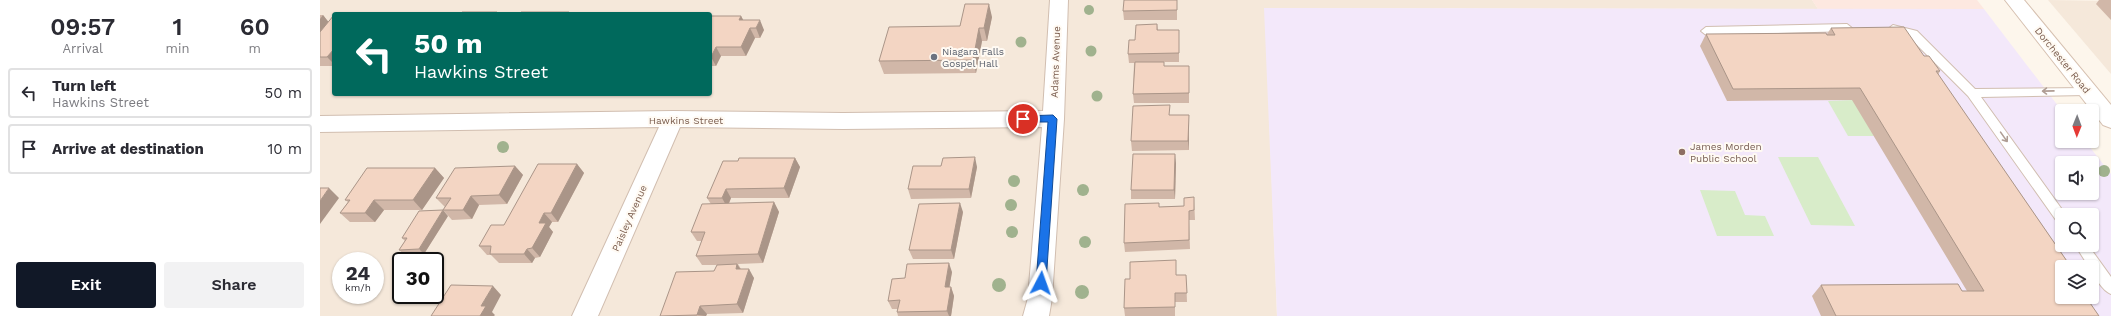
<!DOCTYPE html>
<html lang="en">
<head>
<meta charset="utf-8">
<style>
	:root { --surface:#fff; --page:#f2f2f3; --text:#2b2b33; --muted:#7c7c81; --line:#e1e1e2; --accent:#111827 }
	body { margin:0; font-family:"Work Sans",sans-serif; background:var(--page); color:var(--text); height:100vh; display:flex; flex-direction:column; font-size:15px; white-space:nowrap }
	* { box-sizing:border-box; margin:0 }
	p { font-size:13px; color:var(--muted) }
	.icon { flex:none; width:22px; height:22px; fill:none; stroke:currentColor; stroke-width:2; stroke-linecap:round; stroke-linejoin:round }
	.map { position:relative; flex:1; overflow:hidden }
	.details { display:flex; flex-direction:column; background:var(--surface); width:320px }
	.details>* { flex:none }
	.banner { position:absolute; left:12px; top:12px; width:380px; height:84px; border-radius:4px; box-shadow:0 1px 3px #0004; background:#00695c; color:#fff; overflow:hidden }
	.needle { width:26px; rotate:181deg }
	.tools { position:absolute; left:1735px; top:104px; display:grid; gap:8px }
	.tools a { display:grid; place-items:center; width:44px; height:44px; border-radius:4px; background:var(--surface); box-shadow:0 1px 3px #0004; font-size:20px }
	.speed { position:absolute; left:12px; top:252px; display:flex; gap:8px; font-size:20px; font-weight:700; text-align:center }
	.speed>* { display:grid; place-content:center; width:52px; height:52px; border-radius:50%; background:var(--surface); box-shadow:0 1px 3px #0004; line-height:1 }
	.speed small { font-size:10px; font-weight:400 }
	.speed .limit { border:2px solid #111; border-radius:6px; background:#fff; color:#111 }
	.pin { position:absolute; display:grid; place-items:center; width:34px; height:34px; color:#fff; margin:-17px; border:2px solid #fff; border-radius:50%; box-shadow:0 1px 4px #0007 }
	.me { position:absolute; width:44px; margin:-22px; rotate:4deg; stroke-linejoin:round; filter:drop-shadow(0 0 3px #0008) }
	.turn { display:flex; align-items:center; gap:14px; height:84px; padding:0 16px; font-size:18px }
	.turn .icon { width:52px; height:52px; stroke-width:2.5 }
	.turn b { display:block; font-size:28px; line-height:34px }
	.eta { display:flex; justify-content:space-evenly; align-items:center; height:68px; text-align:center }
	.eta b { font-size:24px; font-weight:600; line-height:28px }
	.action { display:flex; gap:8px; margin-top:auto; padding:8px 16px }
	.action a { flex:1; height:46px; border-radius:4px; background:var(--accent); color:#fff; font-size:16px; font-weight:600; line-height:46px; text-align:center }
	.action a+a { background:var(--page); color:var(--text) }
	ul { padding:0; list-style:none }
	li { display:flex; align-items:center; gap:12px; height:50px; margin:0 8px 6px; padding:0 8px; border:2px solid var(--line); border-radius:4px }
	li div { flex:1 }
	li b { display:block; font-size:15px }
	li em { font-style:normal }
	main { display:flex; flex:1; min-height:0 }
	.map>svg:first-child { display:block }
	.residential { fill:#f5e8da; fill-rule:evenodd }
	.commercial { fill:#fde8e0 }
	.education { fill:#f3e8fa; fill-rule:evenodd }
	.green { fill:#d8ecc9 }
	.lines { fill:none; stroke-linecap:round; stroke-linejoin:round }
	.service-casing { stroke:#d1beb0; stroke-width:2 }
	.minor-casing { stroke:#d1beb0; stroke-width:2 }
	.secondary-casing { stroke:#d6c0b0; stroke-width:2 }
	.service { fill:#fff; fill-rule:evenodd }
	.minor { fill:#fff; fill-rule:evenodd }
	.secondary { fill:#fff; fill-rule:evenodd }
	.tree { fill:#a0b28e }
	.wall { fill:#d1b7a8 }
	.shaded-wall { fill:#aa9588 }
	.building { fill:#f3d5c3; stroke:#aa9588 }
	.oneway { stroke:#af9d94 }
	.route { fill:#1a73e8; stroke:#114b97 }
	.worship-dot { fill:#6b7280; stroke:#fffaf3; stroke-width:1.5 }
	.education-dot { fill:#8d6e63; stroke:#fffaf3; stroke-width:1.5 }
	.labels { text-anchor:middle; stroke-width:4; stroke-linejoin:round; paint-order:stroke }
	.worship-label { font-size:10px; fill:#5b616d; stroke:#fffaf3; text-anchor:start }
	.street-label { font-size:10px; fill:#7a5c4d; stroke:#fffaf3 }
	.education-label { font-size:10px; fill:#785e54; stroke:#fffaf3; text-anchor:start }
</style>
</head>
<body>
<main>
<section class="details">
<div class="eta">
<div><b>09:57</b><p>Arrival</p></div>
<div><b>1</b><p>min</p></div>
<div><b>60</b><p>m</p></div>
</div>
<ul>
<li><svg class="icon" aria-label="left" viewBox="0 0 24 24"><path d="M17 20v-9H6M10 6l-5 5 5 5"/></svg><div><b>Turn left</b><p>Hawkins Street</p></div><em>50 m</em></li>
<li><svg class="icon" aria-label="arrive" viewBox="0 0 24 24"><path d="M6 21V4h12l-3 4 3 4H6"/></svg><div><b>Arrive at destination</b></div><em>10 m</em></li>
</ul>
<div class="action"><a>Exit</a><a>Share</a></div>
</section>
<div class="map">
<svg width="1791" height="316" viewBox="0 0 1791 316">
	<rect width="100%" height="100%" fill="#fdf6ec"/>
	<!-- residential -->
	<g class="residential">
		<path d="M 0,0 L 1492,0 L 1498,9 L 945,8 L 957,316 L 0,316 ZM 14,14 L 390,14 L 390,94 L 14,94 ZM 21,261 L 55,261 L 55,295 L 21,295 ZM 81,261 L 115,261 L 115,295 L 81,295 Z"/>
		<polygon points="1728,0 1791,1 1791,74"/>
	</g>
	<!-- commercial -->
	<polygon class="commercial" points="1492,0 1657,0 1664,9 1498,9"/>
	<!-- education -->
	<path class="education" d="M 944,8 L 1664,9 L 1742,111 L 1742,141 L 1765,141 L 1791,174 L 1791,316 L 957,316 ZM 1742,163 L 1772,163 L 1772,193 L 1742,193 ZM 1742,215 L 1772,215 L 1772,245 L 1742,245 ZM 1742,267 L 1772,267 L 1772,297 L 1742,297 Z"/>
	<!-- green -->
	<g class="green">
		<polygon points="1533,100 1554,136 1528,136 1508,101"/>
		<polygon points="1458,157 1498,157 1535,226 1491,225"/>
		<polygon points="1380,190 1415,191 1425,215 1445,216 1454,236 1397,236"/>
	</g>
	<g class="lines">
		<!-- service casing -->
		<g class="service-casing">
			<g id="service">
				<polygon points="1527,24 1532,28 1531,31 1386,35 1381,31 1386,27"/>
				<polygon points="1573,25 1597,31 1655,89 1771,88 1773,91 1771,94 1767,95 1661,97 1746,215 1742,215 1742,224 1738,223 1648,96 1589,37 1569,32 1568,29"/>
				<path d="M 1755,245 L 1768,245 L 1791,277 L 1791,294 C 1783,291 1772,275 1772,267 L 1769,267 Z"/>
			</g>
		</g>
		<!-- minor casing -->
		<g class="minor-casing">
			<polygon id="minor" points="730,0 748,0 744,119 732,298 729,316 703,316 708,298 722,127 523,129 360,127 278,316 252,316 339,127 0,132 0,116 353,111 523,113 723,111"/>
		</g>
		<!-- secondary casing -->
		<g class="secondary-casing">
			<polygon id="secondary" points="1685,0 1704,0 1791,105 1791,128 1783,125"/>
		</g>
		<!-- service -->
		<use href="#service" class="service"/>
		<!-- minor -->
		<use href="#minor" class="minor"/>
		<!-- secondary -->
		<use href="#secondary" class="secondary"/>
	</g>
	<!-- trees -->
	<g class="tree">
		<circle cx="769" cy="10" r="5"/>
		<circle cx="701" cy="42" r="5.5"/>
		<circle cx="771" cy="51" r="5.5"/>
		<circle cx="777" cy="96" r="5.5"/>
		<circle cx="183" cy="147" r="6"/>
		<circle cx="1784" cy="171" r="6"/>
		<circle cx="694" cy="181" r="6"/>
		<circle cx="763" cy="190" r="6"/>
		<circle cx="691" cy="205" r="6"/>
		<circle cx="692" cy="232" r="6"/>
		<circle cx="765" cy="242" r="6"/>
		<circle cx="679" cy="285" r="7"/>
		<circle cx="762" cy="292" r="7"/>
	</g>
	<!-- wall -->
	<g class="wall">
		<polygon points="857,0 857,20 804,20 803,11"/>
		<polygon points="1779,0 1791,0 1791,20 1776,4"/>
		<polygon points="0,15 3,15 8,22 14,15 14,66 0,66"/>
		<polygon points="390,16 421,16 423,20 444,30 440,38 435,38 426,56 401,56 396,66 390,66"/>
		<polygon points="672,17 667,41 662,41 656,73 564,74 559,61 640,26"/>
		<polygon points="837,24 838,30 859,30 859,62 844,62 844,66 869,66 869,103 814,103 813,94 814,63 809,63 808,54 815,40"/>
		<polygon points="1511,28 1604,56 1620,71 1618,75 1774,300 1770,304 1779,316 1501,316 1492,296 1501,285 1647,291 1532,100 1407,101 1380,46 1386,34 1507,34"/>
		<polygon points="850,115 869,125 869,150 812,151 811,141"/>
		<polygon points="475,158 480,167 469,198 411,198 409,204 454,202 459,212 443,263 418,264 421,269 434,278 423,313 387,314 386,316 340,316 394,271 397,265 382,265 376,256 382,241 377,241 371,232 391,204 387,198 418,161"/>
		<polygon points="856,163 855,199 811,199 811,190"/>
		<polygon points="257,164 264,173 238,222 232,222 229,227 233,232 220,257 215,258 212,263 179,263 171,255 167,255 159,246"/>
		<polygon points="195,166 203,175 187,204 159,205 152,219 132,220 123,210 125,207 116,198"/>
		<polygon points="657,167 651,198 591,199 588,189"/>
		<polygon points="115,168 124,178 102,210 64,210 55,222 30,222 20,213 28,202 25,200"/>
		<polygon points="874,197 875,220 869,220 870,249 805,252 804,243 839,207 864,206"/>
		<polygon points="643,212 634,259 593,259 589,250"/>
		<polygon points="128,216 104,254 85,255 79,250 85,241 82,238"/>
		<polygon points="632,272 629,287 631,287 634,296 631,316 578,316 577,312 578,309 572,309 568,301 585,278"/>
		<polygon points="856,275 866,275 867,302 855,302 855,316 805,316 804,308"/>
	</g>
	<!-- shaded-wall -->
	<g class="shaded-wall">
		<polygon points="669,4 672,17 667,41 664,28"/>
		<polygon points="3,15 11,25 0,38 0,19"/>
		<polygon points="421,16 426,25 419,20"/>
		<polygon points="440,20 444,30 440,38 436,28"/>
		<polygon points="430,28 435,38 426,56 421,47"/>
		<polygon points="659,28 662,41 656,73 653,60"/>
		<polygon points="396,47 401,56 396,66 391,57"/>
		<polygon points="14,49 14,64 7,57"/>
		<polygon points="869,115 869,150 868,141"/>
		<polygon points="855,154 856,163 855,199 854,190"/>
		<polygon points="655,157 657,167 651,198 649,189"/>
		<polygon points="475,158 480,167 469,198 464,188"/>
		<polygon points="257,164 264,173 238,222 231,213"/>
		<polygon points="195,166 203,175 187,204 179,195"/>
		<polygon points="115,168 124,178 102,210 93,200"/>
		<polygon points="9,188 19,198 0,224 0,201"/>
		<polygon points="406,189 411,198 407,207 402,198"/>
		<polygon points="151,196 159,205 152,219 143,210"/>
		<polygon points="54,200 64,210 55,222 45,213"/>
		<polygon points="454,202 459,212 443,263 438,254"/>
		<polygon points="640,203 643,212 634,259 631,250"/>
		<polygon points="123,210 128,216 104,254 99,249"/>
		<polygon points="224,213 232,222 229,227 233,232 220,257 212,248 219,223"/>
		<polygon points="207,249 215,258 212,263 204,254"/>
		<polygon points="629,263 632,272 628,296 625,287"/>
		<polygon points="417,264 423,273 416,269"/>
		<polygon points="429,269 434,278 423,313 417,304"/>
		<polygon points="173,286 181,295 172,312 175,315 174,316 160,316 161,306"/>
		<polygon points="631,287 634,296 631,316 629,316 627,311"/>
		<polygon points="380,306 387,314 386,316 377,315"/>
	</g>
	<!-- building -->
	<g class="building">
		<polygon points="804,0 857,0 857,10 803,11"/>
		<polygon points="645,4 669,4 664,28 659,28 653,60 559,61 569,27 640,26"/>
		<polygon points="142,12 177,12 175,14 140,14"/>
		<polygon points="201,12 249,12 248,14 200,14"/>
		<polygon points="14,15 14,49 7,57 0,57 0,32"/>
		<polygon points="390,16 421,16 419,20 440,20 436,28 430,28 421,47 396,47 391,57 390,57"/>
		<polygon points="837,24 837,30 859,30 859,53 808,54 809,40 815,40 816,25"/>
		<polygon points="1584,27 1604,56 1609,56 1620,71 1616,71 1751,267 1742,267 1742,297 1772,297 1774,300 1768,300 1779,316 1516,316 1501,285 1638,284 1642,291 1664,291 1540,88 1413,89 1386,34 1506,33 1507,35 1515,35 1511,28"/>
		<polygon points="815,62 844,62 844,66 869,66 869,93 813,94"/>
		<polygon points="850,105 849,115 869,115 868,141 811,141 813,106"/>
		<polygon points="813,154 855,154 854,190 811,190"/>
		<polygon points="655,157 649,189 588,189 593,166 621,166 623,158"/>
		<polygon points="419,158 475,158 464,188 406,189 402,198 387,198 403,161 418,161"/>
		<polygon points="218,164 257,164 231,213 224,213 219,223 226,223 212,248 207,249 204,254 170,254 171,246 159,246 171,225 184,225"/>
		<polygon points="195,166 179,195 151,196 143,210 123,210 131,198 116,198 135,168"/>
		<polygon points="47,168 115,168 93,200 54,200 45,213 20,213 30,200 25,200"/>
		<polygon points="0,188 9,188 0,201"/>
		<polygon points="874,197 874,210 869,211 869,240 804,243 805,204 839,203 839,207 864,206 864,198"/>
		<polygon points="454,202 438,254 376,256 385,232 371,232 382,204"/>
		<polygon points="640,203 631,250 589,250 599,204"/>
		<polygon points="123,210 99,249 79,250 87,238 82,238 99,211"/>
		<polygon points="856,260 856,275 866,275 867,293 855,293 855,307 804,308 805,279 810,279 810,262"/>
		<polygon points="629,263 625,287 631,287 627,311 577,312 580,300 568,301 572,279 585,278 587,264"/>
		<polygon points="417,264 416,269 429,269 417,304 380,306 377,315 340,316 356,272 394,271 397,265"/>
		<polygon points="131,285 173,286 161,306 166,306 160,316 111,316"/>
	</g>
	<!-- one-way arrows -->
	<defs><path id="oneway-shaft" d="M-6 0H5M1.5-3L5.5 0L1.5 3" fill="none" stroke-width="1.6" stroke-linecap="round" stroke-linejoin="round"/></defs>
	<g class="oneway">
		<use href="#oneway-shaft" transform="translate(1728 91) rotate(179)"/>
		<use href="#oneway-shaft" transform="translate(1684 137) rotate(55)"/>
	</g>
	<!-- route -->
	<polygon class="route" points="733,115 737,119 726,283 721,287 716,283 728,122 703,122 699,119 703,116"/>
	<!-- markers -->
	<circle class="worship-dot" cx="614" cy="57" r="4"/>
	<circle class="education-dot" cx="1362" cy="152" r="4"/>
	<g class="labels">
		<!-- worship labels -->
		<g class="worship-label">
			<text x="622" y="55">Niagara Falls<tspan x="622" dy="12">Gospel Hall</tspan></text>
		</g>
		<!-- street labels -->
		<g class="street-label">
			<text transform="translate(1743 60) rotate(51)" y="4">Dorchester Road</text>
			<text transform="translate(735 62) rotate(-88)" y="4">Adams Avenue</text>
			<text x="366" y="124">Hawkins Street</text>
			<text transform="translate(309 218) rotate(-66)" y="4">Paisley Avenue</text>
		</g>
		<!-- education labels -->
		<g class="education-label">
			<text x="1370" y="150">James Morden<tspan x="1370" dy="12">Public School</tspan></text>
		</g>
	</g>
</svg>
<div class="tools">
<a><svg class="needle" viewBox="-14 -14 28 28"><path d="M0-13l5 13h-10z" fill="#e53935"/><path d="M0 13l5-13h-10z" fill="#7c7c81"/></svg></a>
<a><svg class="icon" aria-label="sound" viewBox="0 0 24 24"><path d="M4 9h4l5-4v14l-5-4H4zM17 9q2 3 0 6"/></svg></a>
<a><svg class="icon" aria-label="search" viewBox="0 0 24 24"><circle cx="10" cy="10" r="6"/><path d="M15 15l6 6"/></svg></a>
<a><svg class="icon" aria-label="layers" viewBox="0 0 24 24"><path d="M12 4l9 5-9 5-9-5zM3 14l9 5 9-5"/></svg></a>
</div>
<div class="speed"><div>24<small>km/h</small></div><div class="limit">30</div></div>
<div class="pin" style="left:703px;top:119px;background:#d93025"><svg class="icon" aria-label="arrive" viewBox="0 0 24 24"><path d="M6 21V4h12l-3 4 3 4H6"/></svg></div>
<svg class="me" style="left:721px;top:283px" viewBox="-20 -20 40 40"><path d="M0-17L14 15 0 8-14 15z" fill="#1a73e8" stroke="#fff" stroke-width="4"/></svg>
<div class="banner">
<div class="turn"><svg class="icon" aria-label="left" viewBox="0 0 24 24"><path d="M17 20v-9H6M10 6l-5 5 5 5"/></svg><div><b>50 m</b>Hawkins Street</div></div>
</div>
</div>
</main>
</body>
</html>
